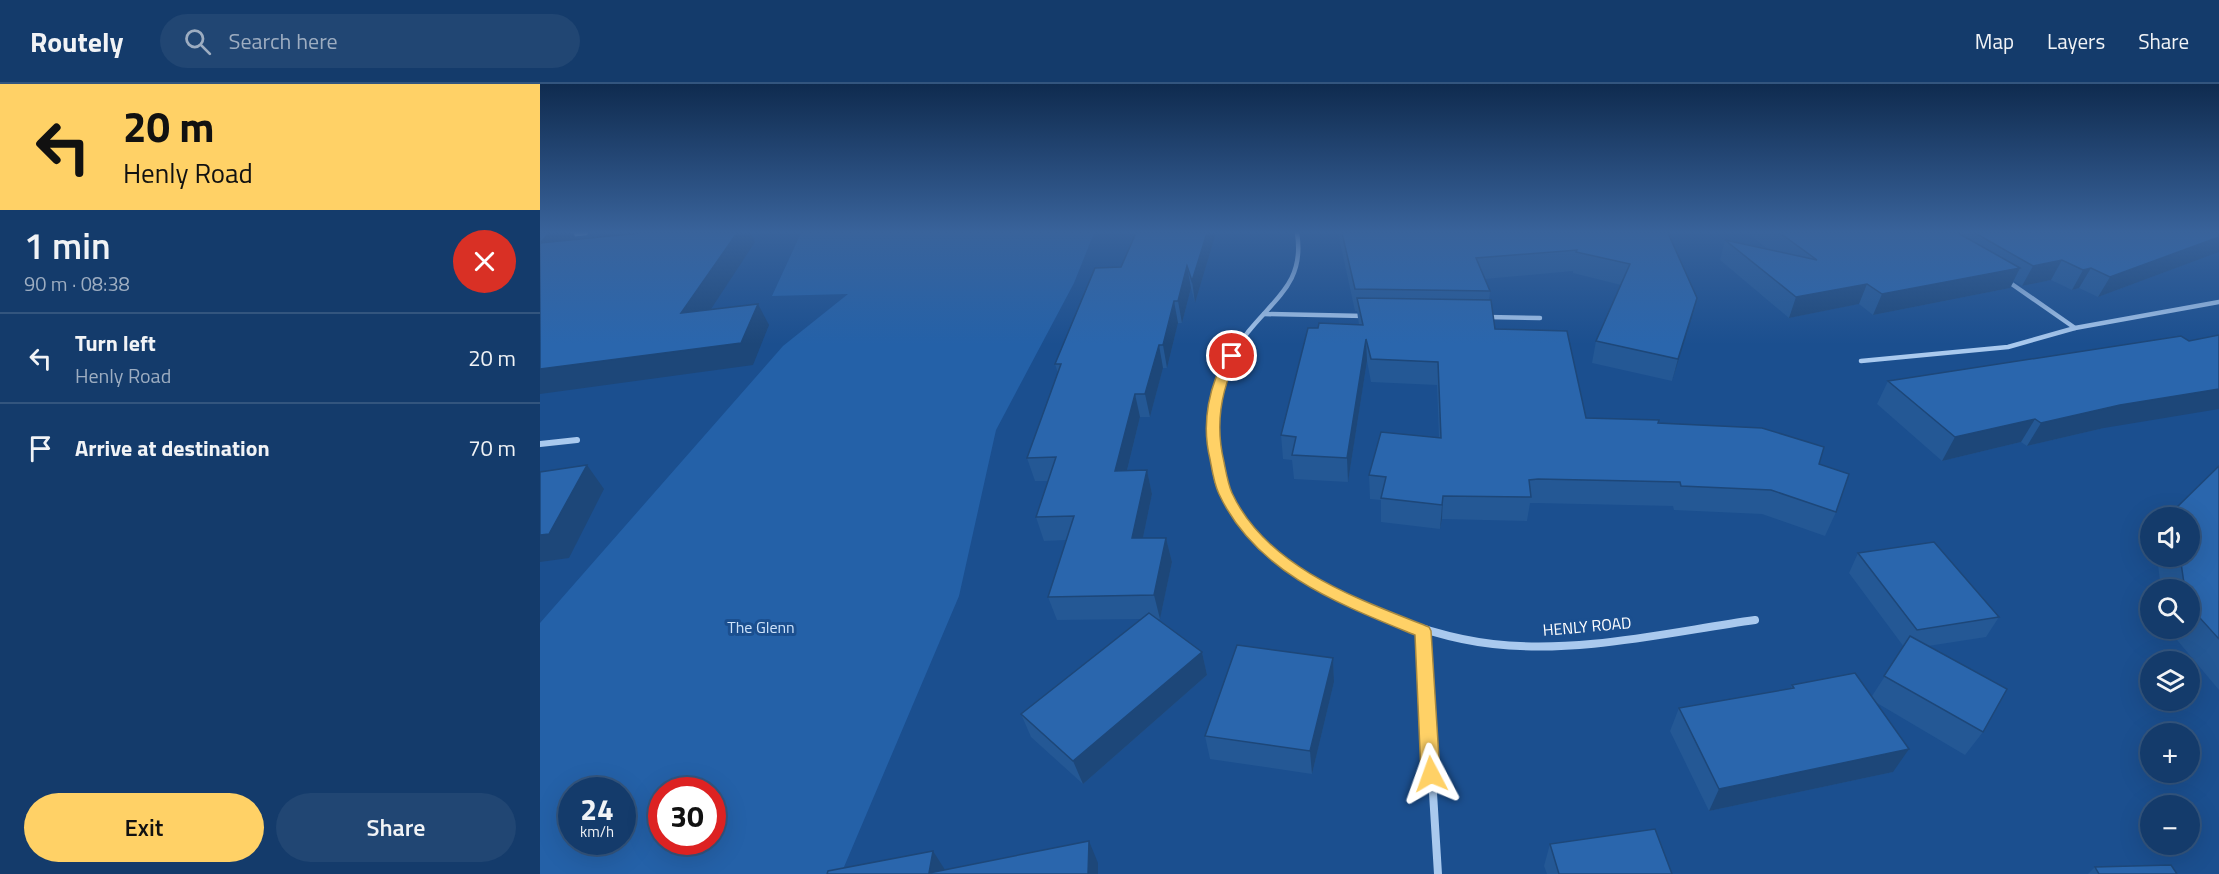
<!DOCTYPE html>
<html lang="en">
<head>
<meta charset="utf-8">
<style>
	:root { --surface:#143b6b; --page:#214673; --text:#f1f3f6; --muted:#9dadc1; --line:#33557e; --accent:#ffd166 }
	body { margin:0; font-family:"Titillium Web",sans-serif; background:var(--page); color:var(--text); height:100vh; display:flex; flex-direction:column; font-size:22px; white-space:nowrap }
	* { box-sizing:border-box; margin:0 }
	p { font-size:20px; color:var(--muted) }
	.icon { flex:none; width:33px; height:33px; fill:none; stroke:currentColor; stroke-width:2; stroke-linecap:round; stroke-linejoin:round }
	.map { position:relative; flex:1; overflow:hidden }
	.details { display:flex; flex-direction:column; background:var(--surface); width:540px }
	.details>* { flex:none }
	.guide { background:#ffd166; color:#111; overflow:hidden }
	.buttons { position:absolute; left:1600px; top:423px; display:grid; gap:12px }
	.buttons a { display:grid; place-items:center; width:60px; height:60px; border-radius:50%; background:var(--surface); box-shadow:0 6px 24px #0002,0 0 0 2px var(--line); font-size:30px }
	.speed { position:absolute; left:18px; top:693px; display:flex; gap:12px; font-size:30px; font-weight:700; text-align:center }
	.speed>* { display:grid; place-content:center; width:78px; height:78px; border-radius:50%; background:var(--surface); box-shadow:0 6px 24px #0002,0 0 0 2px var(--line); line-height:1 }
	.speed small { font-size:15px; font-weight:400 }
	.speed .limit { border:9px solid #d22; background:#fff; color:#111 }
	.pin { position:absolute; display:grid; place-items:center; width:51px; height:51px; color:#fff; margin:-26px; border:3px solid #fff; border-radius:50%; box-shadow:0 2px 6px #0007 }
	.me { position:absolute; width:66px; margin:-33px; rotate:356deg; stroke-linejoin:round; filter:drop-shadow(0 0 4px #0008) }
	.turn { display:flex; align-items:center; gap:21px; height:126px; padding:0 24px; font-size:27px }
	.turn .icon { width:78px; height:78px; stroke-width:2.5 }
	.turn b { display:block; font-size:42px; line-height:51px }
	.round { display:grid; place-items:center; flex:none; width:63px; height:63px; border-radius:32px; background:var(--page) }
	.summary { display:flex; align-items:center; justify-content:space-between; height:102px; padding:0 24px }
	h1 { font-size:36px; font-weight:600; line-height:45px }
	.button { display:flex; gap:12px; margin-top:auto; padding:12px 24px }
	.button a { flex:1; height:69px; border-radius:36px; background:var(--accent); color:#111; font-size:24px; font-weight:600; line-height:69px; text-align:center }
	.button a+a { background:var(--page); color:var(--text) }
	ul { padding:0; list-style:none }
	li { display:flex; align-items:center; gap:18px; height:90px; padding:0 24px; border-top:2px solid var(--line) }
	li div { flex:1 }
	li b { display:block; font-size:22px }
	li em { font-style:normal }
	header { display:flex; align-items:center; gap:36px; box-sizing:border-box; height:84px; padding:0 30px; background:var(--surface); border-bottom:2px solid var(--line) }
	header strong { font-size:28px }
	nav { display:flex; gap:33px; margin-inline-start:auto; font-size:21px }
	.search { width:420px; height:54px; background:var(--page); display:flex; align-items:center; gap:15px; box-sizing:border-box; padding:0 21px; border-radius:33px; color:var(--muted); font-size:22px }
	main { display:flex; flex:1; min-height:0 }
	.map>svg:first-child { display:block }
	.green { fill:#2461a8; fill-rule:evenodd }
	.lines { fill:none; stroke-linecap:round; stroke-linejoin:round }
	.street-far2 { stroke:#a9c9ee; stroke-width:4.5 }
	.street-far1 { stroke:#a9c9ee; stroke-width:6 }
	.street { stroke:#a9c9ee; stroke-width:8 }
	.wall { fill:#245895 }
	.shaded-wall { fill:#1d4779 }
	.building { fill:#2a66ad; stroke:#1d4779; stroke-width:1.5 }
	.route { fill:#ffd166; stroke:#a68842; stroke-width:1.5 }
	.labels { text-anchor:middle; stroke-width:6; stroke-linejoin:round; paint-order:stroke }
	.street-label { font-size:16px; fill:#fff; stroke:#1b4f8f }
	.park-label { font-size:16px; fill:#cfe3fa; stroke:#1b4f8f }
</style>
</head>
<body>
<header>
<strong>Routely</strong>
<div class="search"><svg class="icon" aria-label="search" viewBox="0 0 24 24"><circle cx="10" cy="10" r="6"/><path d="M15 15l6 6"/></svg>Search here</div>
<nav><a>Map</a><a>Layers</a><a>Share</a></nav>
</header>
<main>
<section class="details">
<div class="guide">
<div class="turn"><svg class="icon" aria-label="left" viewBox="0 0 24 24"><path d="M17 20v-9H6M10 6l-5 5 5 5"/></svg><div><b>20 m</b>Henly Road</div></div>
</div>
<div class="summary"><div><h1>1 min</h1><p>90 m · 08:38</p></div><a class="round" style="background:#d93025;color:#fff"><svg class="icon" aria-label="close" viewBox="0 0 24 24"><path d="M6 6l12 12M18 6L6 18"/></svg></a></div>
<ul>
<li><svg class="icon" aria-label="left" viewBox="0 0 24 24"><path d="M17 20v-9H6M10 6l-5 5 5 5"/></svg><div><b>Turn left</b><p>Henly Road</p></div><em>20 m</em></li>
<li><svg class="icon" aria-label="arrive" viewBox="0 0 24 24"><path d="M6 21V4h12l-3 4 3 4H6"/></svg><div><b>Arrive at destination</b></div><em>70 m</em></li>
</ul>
<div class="button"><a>Exit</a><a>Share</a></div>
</section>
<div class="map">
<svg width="1679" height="790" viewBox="0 0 1679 790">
	<rect width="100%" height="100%" fill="#1b4f8f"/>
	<!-- green -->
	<path class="green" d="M 261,149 L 554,149 L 534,199 L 456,346 L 419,512 L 301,790 L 0,790 L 0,539 L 243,262 L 308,210 L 232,212 ZM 32,706 L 82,706 L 82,758 L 32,758 ZM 122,706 L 172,706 L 172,758 L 122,758 Z"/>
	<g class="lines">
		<!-- street-far2 -->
		<g class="street-far2">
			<polyline points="27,151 46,149"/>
			<polyline points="1466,196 1535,244"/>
			<polyline points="724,230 825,232"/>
			<polyline points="947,233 1000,234"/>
			<polyline points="1321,277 1468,263 1535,244 1679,218"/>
			<path d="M 676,314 C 682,290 693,268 708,248 C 735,214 765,198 757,149"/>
		</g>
		<!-- street-far1 -->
		<g class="street-far1">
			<path d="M 676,313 C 675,326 672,341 673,354 C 676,440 755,493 825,524"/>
			<polyline points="0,360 37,356"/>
		</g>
		<!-- street -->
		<g class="street">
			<path d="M 822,522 C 864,540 907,555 953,560 C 1039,570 1129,548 1215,536"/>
			<polyline points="883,547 898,790"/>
		</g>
	</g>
	<!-- wall -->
	<g class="wall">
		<polygon points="676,149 655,219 651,204 642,239 638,239 627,284 623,284 610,333 600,333 587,387 607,386 612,410 603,454 626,454 632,478 620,535 617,535 662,568 667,591 543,700 491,653 481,630 601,535 517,536 508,513 527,456 504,457 496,433 508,397 495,397 487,374 518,289 515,280 581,183"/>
		<polygon points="798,149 1128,149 1151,236 1132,297 1052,279 1056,257 1081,201 1033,189 1033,187 945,195 950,207 949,216 955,245 1046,334 1118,339 1279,380 1296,428 1285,452 1222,430 1134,426 1133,422 995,419 990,419 987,437 902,435 900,445 841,438 841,416 830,415 829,391 899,354 897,301 831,298 827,277 808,398 754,395 752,376 743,375 741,351 778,244 819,241 817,227 815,227"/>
		<polygon points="1207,149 1679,149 1679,168 1558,213 1539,204 1532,206 1511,196 1482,202 1474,197 1470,204 1333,231 1319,220 1249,234 1180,176 1185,156 1228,165"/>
		<polygon points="1348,297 1564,344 1487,362 1481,358 1402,377 1337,320"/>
		<polygon points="1679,382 1679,606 1627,544 1650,544 1650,506 1621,506 1617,472 1650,472 1650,434 1628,434 1633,427"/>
		<polygon points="1318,469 1459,533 1446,553 1388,562 1443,648 1425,671 1337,619 1353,688 1169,727 1130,647 1139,624 1251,604 1252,601 1332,612 1364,563 1309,489"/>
		<polygon points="793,574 794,598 772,690 670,675 665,652"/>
		<polygon points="1010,760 1132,790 1007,790 1004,782"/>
		<polygon points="1555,783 1637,790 1548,790"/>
	</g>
	<!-- shaded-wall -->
	<g class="shaded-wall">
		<polygon points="0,149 33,149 37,155 14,180 0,159"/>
		<polygon points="197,149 211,149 215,158 154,251 141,229"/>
		<polygon points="667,149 676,149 655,219 652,197"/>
		<polygon points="1679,153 1679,168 1558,213 1570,193"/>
		<polygon points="1522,176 1511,196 1482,202 1493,182"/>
		<polygon points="647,182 651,204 642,239 638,217"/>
		<polygon points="1480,184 1470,204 1333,231 1342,210"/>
		<polygon points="1551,184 1539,204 1532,206 1543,186"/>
		<polygon points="1327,200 1319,220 1249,234 1256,213"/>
		<polygon points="1157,214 1151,236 1132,297 1138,275"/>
		<polygon points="634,217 638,239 627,284 623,261"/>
		<polygon points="218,220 229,241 213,281 0,310 0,285"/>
		<polygon points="826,255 827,277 808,398 807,374"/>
		<polygon points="619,261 623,284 610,333 605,310"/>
		<polygon points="1679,305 1679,325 1564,344 1487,362 1501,339 1580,321"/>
		<polygon points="595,310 600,333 581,411 575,387"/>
		<polygon points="1495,335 1481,358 1402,377 1415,353"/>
		<polygon points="47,381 64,405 29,474 0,478 0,451"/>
		<polygon points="607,386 612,410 598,478 592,454"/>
		<polygon points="903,412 902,435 900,445 902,421"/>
		<polygon points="626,454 632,478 620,535 614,511"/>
		<polygon points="662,568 667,591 543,700 533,677"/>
		<polygon points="793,574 794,598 772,690 770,667"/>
		<polygon points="1369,665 1353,688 1169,727 1179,705"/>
		<polygon points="549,757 558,779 558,790 548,790"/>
		<polygon points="393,767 407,789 389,789"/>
	</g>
	<!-- building -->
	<g class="building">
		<polygon points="0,149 9,149 0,159 100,149 197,149 141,229 218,220 201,259 0,285"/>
		<polygon points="596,149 667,149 652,197 647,182 638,217 634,217 623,261 619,261 605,310 595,310 575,387 607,386 592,454 626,454 614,511 508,513 534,432 496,433 516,373 487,374 521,280 515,280 555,184 581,183"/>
		<polygon points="802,149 1128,149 1157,214 1138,275 1056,257 1090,180 1036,168 1037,166 936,174 950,207 815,205"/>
		<polygon points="1240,149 1418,149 1480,184 1342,210 1327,200 1256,213 1185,156 1277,176"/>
		<polygon points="1435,149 1679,149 1679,153 1570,193 1551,184 1543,186 1522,176 1493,182"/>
		<polygon points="817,214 951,216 955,245 1027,247 1046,334 1119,336 1118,339 1222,344 1284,363 1279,380 1309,390 1296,428 1231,406 1141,402 1140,398 998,395 989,396 991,413 903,412 902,421 841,414 846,393 829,391 841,348 901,354 898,278 831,275 826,255 807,374 752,371 756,353 741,351 768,244 778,244 779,239 823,241"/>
		<polygon points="1679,251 1679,305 1580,321 1501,339 1495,335 1415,353 1348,297 1641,252 1649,257"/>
		<polygon points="47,381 9,450 0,451 0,388"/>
		<polygon points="1679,382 1679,555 1650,523 1650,506 1645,506 1640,472 1650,472 1650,434 1634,434 1633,427"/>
		<polygon points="1394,458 1459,533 1377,546 1318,469"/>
		<polygon points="609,529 662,568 533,677 481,630"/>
		<polygon points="1370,552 1467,605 1443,648 1344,592"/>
		<polygon points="697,561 793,574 770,667 665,652"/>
		<polygon points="1315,589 1369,665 1179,705 1139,624 1254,604 1252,601"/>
		<polygon points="1115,745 1132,790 1019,790 1010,760"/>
		<polygon points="549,757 548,790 287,790 288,787 393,767 389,789"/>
		<polygon points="1631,781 1637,790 1559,790 1555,783"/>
	</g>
	<!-- sky -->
	<linearGradient id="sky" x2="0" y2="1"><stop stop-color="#0f2b4f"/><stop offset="0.57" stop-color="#39639b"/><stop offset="1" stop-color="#39639b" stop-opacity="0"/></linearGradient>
	<rect width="1679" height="260" fill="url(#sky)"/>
	<!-- route -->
	<path class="route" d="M 692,268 L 698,272 C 681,305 675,341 684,378 C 686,388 688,400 692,409 C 727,484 818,515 889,543 L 891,547 L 900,690 L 897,695 L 891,698 L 884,695 L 881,690 L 875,551 C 799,520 716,489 679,410 C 674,400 672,386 670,375 C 661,339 669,300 688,269 Z"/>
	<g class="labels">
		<!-- street labels -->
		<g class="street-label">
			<text transform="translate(1047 542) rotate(-5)" y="6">HENLY ROAD</text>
		</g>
		<!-- park labels -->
		<g class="park-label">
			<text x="221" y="549">The Glenn</text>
		</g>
	</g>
</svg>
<div class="buttons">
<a><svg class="icon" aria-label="sound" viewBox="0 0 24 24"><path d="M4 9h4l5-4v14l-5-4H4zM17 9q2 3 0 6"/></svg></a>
<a><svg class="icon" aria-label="search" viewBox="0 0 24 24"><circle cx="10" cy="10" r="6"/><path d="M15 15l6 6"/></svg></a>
<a><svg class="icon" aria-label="layers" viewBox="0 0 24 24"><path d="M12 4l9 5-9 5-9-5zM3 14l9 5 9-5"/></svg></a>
<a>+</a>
<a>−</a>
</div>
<div class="speed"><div>24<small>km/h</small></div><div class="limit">30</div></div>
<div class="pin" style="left:692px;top:272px;background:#d93025"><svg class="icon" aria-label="arrive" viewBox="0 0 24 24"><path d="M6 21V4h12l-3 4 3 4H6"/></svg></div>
<svg class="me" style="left:891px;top:690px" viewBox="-20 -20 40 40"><path d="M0-17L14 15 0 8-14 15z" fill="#ffd166" stroke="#fff" stroke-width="4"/></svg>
</div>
</main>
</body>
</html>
